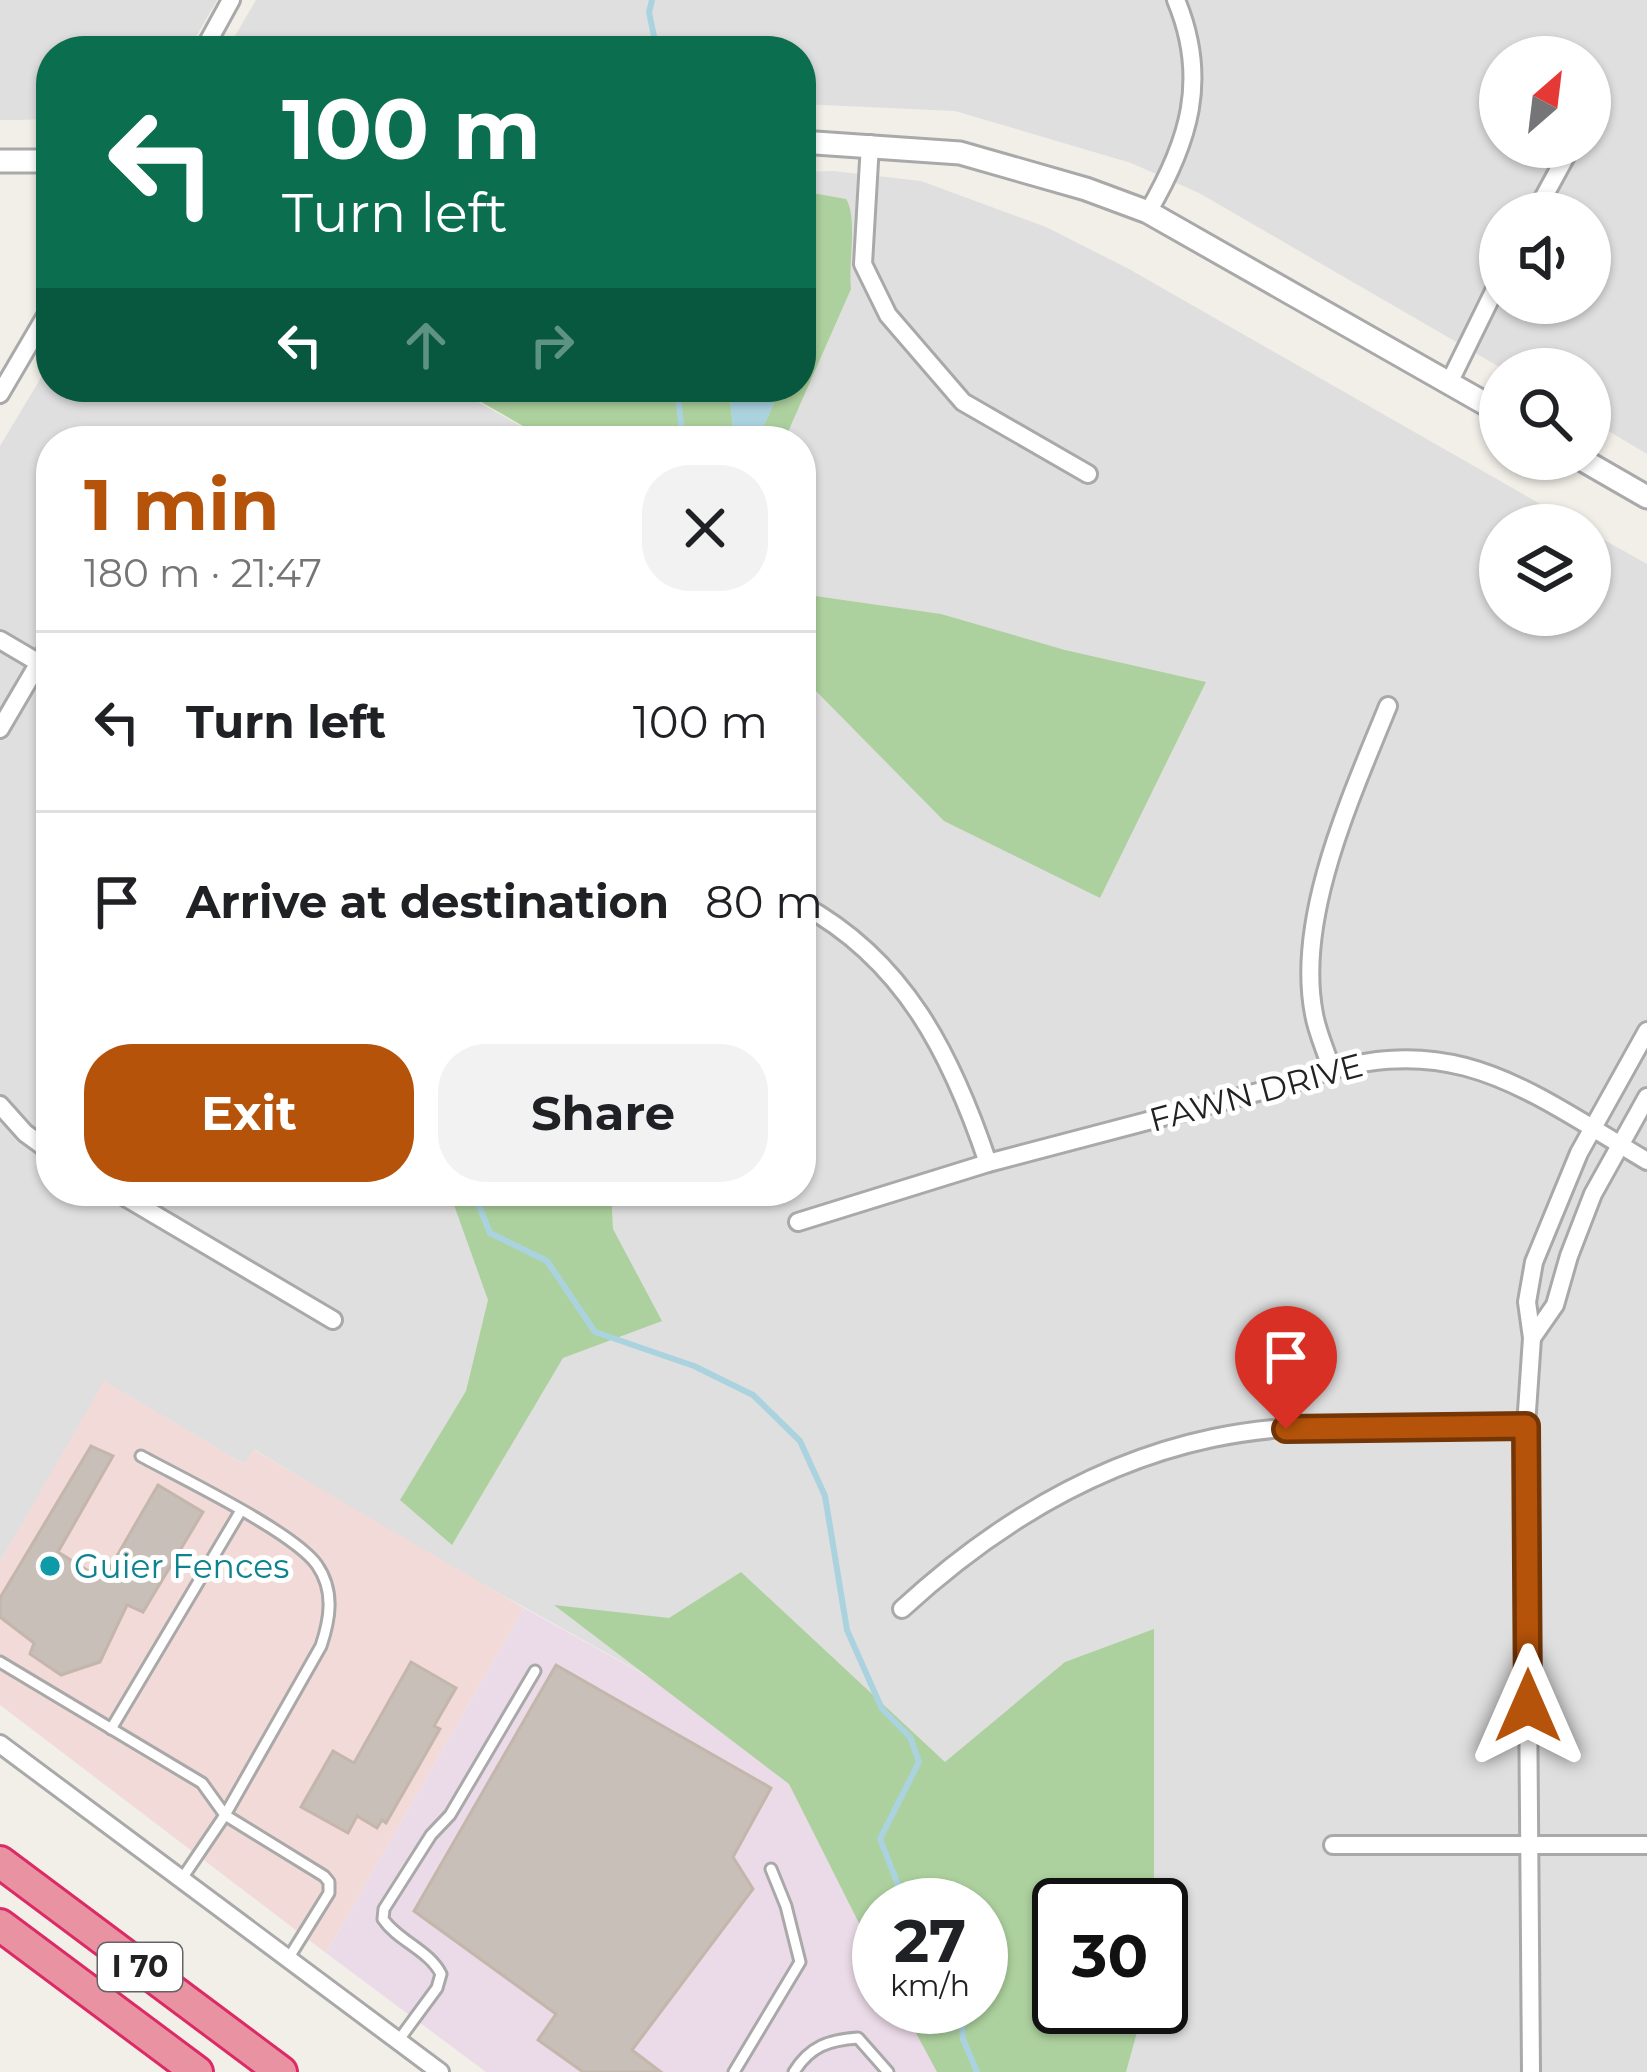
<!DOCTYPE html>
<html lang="en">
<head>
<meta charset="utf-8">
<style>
	:root { --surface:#fff; --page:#f2f2f2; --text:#202124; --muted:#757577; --line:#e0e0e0; --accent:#b45309 }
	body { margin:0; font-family:Montserrat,sans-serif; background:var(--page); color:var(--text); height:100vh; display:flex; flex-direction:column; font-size:45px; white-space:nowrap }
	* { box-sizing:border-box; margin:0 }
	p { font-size:39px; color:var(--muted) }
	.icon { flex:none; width:66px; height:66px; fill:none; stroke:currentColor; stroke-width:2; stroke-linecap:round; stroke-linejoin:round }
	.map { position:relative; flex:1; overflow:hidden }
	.panel { position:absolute; left:36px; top:426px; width:780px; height:780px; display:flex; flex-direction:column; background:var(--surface); border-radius:48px; box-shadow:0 3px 9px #0004 }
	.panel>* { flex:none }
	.hud { position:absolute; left:36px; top:36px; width:780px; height:366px; border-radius:48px; box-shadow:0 3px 9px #0004; background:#0b6e4f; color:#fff; overflow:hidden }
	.needle { width:78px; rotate:28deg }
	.tools { position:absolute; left:1479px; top:36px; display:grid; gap:24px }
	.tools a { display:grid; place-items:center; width:132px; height:132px; border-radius:50%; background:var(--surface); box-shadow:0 3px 9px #0004; font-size:60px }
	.speed { position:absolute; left:852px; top:1878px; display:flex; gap:24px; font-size:60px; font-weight:700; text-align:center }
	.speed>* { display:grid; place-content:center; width:156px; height:156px; border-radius:50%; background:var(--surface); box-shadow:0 3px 9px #0004; line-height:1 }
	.speed small { font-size:30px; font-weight:400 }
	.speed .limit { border:6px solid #111; border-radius:18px; background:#fff; color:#111 }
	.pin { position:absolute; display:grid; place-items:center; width:102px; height:102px; color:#fff; margin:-123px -51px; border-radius:50% 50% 50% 0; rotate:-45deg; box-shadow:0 0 12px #0007 }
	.pin .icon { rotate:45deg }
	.me { position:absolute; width:132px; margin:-66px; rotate:0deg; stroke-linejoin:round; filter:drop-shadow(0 0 9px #0008) }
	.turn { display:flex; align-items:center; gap:42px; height:252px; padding:0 48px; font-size:54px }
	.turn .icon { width:156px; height:156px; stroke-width:2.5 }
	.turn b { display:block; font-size:84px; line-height:102px }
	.lanes { display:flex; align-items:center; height:114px; padding:0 48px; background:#0003; justify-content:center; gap:60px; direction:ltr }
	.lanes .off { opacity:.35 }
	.round { display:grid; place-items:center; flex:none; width:126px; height:126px; border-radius:48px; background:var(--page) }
	.overview { display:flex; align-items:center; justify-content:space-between; height:204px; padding:0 48px }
	h1 { font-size:72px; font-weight:700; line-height:90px; color:var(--accent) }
	.cta { display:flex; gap:24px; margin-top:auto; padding:24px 48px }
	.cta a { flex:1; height:138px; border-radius:48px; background:var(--accent); color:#fff; font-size:48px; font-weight:700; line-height:138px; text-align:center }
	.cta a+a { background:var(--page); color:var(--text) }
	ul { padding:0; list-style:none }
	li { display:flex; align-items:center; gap:36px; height:180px; padding:0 48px; border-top:3px solid var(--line) }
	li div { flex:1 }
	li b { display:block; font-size:45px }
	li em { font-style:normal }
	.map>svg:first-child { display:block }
	.residential { fill:#e0dfdf; fill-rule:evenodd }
	.commercial { fill:#f2dad9 }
	.industrial { fill:#ebdbe8; fill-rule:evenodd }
	.forest { fill:#add19e }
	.water { fill:#aad3df }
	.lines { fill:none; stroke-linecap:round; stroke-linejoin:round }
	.stream { stroke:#aad3df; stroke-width:6 }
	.building { fill:#c7bfb8; stroke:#c4b6ab; stroke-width:3 }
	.service-casing { stroke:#a9a9a9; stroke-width:15 }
	.minor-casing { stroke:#a9a9a9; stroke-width:22 }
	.tertiary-casing { stroke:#a9a9a9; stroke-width:27 }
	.motorway-casing { stroke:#dc2a67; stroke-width:36 }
	.service { stroke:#fff; stroke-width:9 }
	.minor { stroke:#fff; stroke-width:16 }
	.tertiary { stroke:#fff; stroke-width:21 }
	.motorway { stroke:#e892a2; stroke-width:30 }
	.route-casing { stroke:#753606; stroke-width:30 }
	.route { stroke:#b45309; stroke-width:21 }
	.culture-dot { fill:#0f9aa8; stroke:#fff; stroke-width:4.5 }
	.labels { text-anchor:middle; stroke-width:10; stroke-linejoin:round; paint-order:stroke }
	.shield { fill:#fff; stroke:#646464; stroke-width:3 }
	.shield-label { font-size:30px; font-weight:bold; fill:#222 }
	.street-label { font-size:33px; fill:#222; stroke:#fff }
	.culture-label { font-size:33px; fill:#0d838f; stroke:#fff; text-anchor:start }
</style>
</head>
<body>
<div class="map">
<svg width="1647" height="2072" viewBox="0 0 1647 2072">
	<rect width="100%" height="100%" fill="#f2efe9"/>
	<!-- residential -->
	<g class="residential">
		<polygon points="0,0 217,0 188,51 51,51 51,119 18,120 0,120"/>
		<path d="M 256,0 L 1647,0 L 1647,454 L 1590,420 L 1590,369 L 1503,369 L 1199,193 L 1131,163 L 955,111 L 801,104 L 801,51 L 226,51 ZM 1500,57 L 1590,57 L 1590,147 L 1500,147 ZM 1500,213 L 1590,213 L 1590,303 L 1500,303 Z"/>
		<path d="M 833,171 L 921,181 L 1046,227 L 1129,269 L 1577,525 L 1500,525 L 1500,615 L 1590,615 L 1590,532 L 1647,564 L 1647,2072 L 1060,2072 L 1018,1882 L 414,1546 L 255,1450 L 244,1464 L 105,1382 L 0,1562 L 0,446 L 51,361 L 51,387 L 451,387 L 548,441 L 51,441 L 51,1191 L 801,1191 L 801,441 L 705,441 L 700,387 L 801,387 L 801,172 ZM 1059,1905 L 1161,1905 L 1161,2007 L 1059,2007 Z"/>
	</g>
	<!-- commercial -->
	<polygon class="commercial" points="104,1381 244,1464 254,1450 524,1608 326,1953 0,1705 0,1562"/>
	<!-- industrial -->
	<path class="industrial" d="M 524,1608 L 1018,1882 L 1060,2072 L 486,2072 L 326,1953 ZM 879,1905 L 981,1905 L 981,2007 L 879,2007 Z"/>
	<!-- forest -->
	<g class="forest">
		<path d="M 801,191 L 846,199 C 858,217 848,264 851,289 L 784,441 L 757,441 L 781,387 L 801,387 L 801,350 L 814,322 L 801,249 Z"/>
		<polygon points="455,387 729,387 734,441 549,441"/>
		<polygon points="801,594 941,614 1065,650 1206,682 1100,898 944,821 815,690 801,688"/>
		<polygon points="449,1191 611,1191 613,1229 662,1321 563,1358 452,1545 400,1500 466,1391 488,1300"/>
		<polygon points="741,1572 945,1762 1065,1662 1154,1629 1154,1905 1059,1905 1059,2007 1144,2007 1126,2072 937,2072 902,2007 981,2007 981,1905 879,1905 879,1963 789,1784 554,1605 669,1618"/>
	</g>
	<!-- water -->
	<g class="water">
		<polygon points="801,249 814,322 801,350"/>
		<polygon points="729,387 781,387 757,441 734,441"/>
	</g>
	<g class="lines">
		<!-- stream -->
		<g class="stream">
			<polyline points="652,0 649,12 657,51"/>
			<polyline points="677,387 683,441"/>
			<polyline points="473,1191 490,1233 547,1261 595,1332 694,1366 753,1395 800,1441 825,1496 847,1630 882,1709 910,1737 919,1762 880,1839 906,1905"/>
			<polyline points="960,2007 963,2039 977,2072"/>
		</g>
	</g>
	<!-- building -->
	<g class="building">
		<polygon points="91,1446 113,1456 58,1552 103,1580 158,1485 203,1512 143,1612 127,1605 100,1662 61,1675 30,1654 34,1643 0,1617 0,1598"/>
		<polygon points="411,1662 456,1688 434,1726 440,1729 386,1823 382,1820 377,1828 357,1816 348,1833 301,1807 333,1751 354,1763"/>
		<polygon points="556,1665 771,1788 733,1857 753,1889 632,2050 661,2072 583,2072 538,2040 556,2014 414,1911"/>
	</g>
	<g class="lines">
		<!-- service casing -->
		<g class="service-casing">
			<g id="service">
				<path d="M 0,1662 L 202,1783 L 225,1815 L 321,1646 C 330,1619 335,1591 317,1565 C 294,1532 181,1478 141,1456"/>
				<polyline points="111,1729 240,1512"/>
				<polyline points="181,1880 225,1815 324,1876 329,1882 329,1893 288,1959"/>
				<path d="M 398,2041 L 437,1988 L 441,1974 C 429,1950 398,1941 383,1919 L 384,1909 L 431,1835 L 450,1815 L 535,1671"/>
				<polyline points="734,2072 800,1962 786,1906 771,1869"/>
				<path d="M 794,2072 C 810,2046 829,2040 858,2038 L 888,2072"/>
			</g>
		</g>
		<!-- minor casing -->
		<g class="minor-casing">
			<g id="minor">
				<polyline points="203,51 231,0"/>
				<polyline points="870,144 863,264 888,315 963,402 1088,474"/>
				<path d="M 1148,212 C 1189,142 1209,79 1176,0"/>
				<polyline points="1535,213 1571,147"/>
				<polyline points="1449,383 1500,279"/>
				<polyline points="0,394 51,307"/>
				<polyline points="0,640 51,670"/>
				<polyline points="0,729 51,642"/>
				<path d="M 801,904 C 905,960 952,1056 988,1163"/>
				<path d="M 1331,1068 C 1326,1051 1317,1032 1314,1014 C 1295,917 1352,795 1388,706"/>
				<polyline points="0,1105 25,1133 51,1152"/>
				<polyline points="115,1191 333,1320"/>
				<path d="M 798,1222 L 988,1163 L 1296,1082 C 1448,1024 1521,1086 1647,1161"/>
				<polyline points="1532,1338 1555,1305 1569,1256 1593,1194 1647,1097"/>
				<path d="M 902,1609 C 990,1528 1094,1463 1213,1438 C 1314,1417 1423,1427 1526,1426"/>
				<polyline points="0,1744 440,2072"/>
				<polyline points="1333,1845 1647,1845"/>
				<polyline points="1531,2072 1526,1426 1532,1338 1527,1302 1534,1262 1579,1153 1647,1031"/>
			</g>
		</g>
		<!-- tertiary casing -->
		<g class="tertiary-casing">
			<g id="tertiary">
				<polyline points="801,142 960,153 1086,189 1148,212 1500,412"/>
				<polyline points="0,161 51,161"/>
				<polyline points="1581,459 1647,497"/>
			</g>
		</g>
		<!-- motorway casing -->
		<g class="motorway-casing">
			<g id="motorway">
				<polyline points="0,1862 281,2072"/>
				<polyline points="0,1925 197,2072"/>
			</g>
		</g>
		<!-- service -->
		<use href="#service" class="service"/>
		<!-- minor -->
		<use href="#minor" class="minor"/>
		<!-- tertiary -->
		<use href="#tertiary" class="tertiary"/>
		<!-- motorway -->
		<use href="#motorway" class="motorway"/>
	</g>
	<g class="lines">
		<!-- route casing -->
		<g class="route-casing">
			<polyline id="route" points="1286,1429 1526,1426 1528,1706"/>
		</g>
		<!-- route -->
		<use href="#route" class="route"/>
	</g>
	<!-- markers -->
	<circle class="culture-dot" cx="50" cy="1566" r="12"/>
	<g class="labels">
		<!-- shield labels -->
		<rect class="shield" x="98" y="1943" width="84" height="48" rx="9"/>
		<g class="shield-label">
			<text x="140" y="1977">I 70</text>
		</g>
		<!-- street labels -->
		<g class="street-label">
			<text transform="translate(1256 1092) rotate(-15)" y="12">FAWN DRIVE</text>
		</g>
		<!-- culture labels -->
		<g class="culture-label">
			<text x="74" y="1578">Guier Fences</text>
		</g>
	</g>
</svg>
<div class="tools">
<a><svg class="needle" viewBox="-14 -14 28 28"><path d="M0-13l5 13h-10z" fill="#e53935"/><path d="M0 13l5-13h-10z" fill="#757577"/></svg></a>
<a><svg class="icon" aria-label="sound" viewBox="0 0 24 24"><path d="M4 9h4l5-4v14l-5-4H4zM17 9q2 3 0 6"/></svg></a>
<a><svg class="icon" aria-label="search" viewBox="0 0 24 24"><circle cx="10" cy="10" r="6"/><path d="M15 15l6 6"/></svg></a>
<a><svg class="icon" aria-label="layers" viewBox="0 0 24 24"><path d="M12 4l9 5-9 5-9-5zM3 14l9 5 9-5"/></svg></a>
</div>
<div class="speed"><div>27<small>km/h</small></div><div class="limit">30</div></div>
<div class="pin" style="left:1286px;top:1429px;background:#d93025"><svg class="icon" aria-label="arrive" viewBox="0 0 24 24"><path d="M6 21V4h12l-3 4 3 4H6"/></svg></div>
<svg class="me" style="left:1528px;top:1706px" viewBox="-20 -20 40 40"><path d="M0-17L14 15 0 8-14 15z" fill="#b45309" stroke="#fff" stroke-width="4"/></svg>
<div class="hud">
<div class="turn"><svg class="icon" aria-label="left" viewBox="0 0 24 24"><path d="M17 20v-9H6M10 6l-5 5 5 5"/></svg><div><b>100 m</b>Turn left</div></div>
<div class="lanes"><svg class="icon" aria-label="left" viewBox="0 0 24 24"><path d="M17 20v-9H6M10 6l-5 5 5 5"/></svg><svg class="icon off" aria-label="ahead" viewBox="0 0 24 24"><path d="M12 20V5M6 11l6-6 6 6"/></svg><svg class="icon off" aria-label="right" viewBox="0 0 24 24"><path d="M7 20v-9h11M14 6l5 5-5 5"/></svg></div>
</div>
<section class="panel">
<div class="overview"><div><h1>1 min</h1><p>180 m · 21:47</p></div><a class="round"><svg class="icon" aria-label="close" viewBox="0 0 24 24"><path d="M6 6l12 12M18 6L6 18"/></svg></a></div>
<ul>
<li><svg class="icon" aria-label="left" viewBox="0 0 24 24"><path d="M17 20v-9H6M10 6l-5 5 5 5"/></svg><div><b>Turn left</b></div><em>100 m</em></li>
<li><svg class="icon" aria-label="arrive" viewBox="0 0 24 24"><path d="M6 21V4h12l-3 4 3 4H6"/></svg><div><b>Arrive at destination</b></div><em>80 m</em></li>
</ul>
<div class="cta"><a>Exit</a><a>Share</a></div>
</section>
</div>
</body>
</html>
